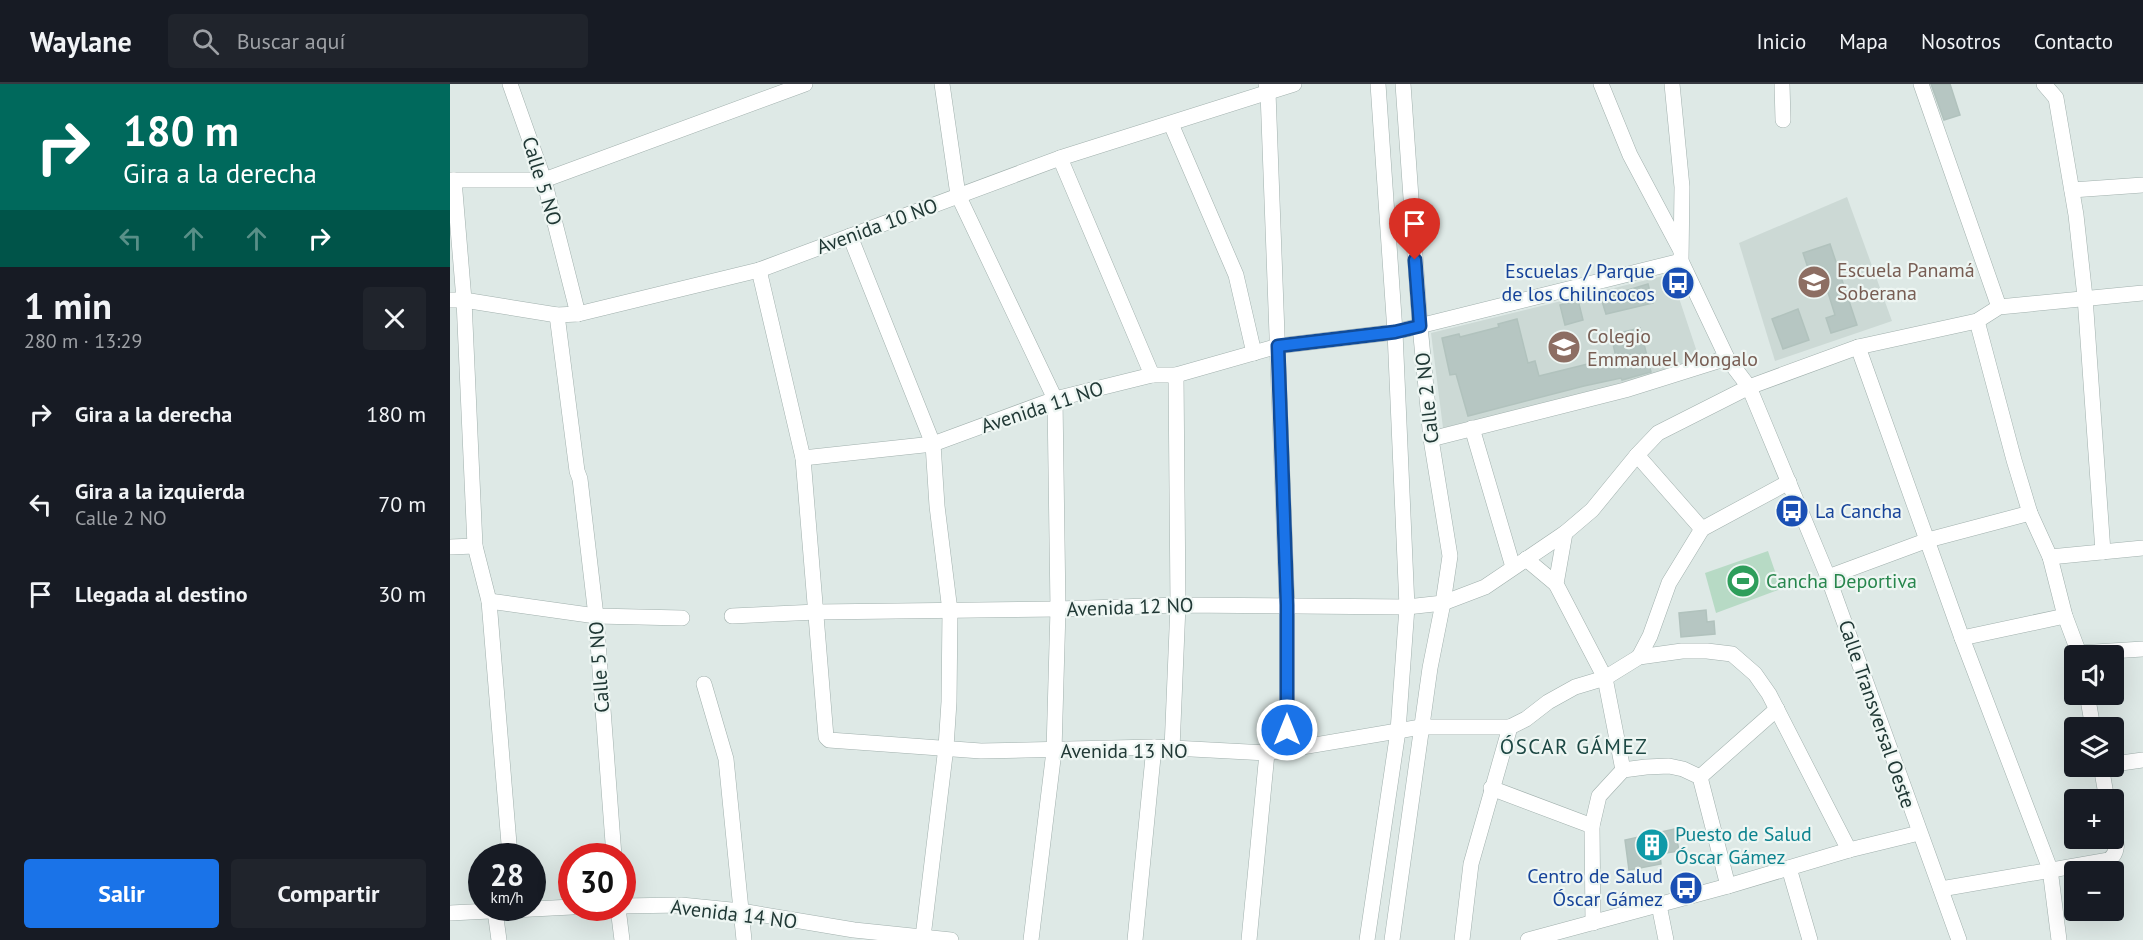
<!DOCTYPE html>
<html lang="es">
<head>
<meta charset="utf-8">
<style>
	:root { --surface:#171b24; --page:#20242c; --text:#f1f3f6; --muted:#9ea1a6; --line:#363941; --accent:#1a73e8 }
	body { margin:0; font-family:"PT Sans",sans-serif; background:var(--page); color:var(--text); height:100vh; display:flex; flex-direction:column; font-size:22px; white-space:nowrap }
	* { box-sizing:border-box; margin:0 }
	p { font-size:20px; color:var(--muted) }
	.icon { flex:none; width:33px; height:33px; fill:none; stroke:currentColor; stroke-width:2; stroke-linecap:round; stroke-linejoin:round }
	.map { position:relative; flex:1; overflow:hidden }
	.drawer { display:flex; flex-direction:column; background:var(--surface); width:450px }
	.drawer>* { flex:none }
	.banner { background:#00695c; color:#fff; overflow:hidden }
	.tools { position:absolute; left:1614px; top:561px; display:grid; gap:12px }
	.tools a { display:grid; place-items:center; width:60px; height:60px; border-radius:6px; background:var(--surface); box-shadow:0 6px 24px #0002; font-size:30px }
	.speed { position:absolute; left:18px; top:759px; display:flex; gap:12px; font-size:30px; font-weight:700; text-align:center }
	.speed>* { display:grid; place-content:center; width:78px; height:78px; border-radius:50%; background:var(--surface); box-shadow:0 6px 24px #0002; line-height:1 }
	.speed small { font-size:15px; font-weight:400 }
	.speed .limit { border:9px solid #d22; background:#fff; color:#111 }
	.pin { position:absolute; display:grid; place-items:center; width:51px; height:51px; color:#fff; margin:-62px -26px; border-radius:50% 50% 50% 0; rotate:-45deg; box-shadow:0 0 6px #0007 }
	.pin .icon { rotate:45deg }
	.me { position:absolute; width:66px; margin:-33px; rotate:0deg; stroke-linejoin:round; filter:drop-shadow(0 0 4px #0008) }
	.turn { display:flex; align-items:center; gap:21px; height:126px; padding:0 24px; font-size:27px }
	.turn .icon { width:78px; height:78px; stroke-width:2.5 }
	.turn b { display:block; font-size:42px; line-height:51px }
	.lanes { display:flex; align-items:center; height:57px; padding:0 24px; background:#0003; justify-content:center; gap:30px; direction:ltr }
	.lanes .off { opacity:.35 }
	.round { display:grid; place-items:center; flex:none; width:63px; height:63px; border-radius:6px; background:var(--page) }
	.overview { display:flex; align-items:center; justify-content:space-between; height:102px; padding:0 24px }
	h1 { font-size:36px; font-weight:700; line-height:45px }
	.button { display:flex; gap:12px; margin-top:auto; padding:12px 24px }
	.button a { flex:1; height:69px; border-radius:6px; background:var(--accent); color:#fff; font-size:24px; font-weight:700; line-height:69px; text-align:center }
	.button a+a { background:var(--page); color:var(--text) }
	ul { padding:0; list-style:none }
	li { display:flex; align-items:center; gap:18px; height:90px; padding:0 24px }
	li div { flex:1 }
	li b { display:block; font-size:22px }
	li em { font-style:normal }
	header { display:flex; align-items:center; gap:36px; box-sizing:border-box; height:84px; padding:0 30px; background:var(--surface); border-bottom:2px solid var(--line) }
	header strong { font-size:28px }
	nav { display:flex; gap:33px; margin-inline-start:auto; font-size:21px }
	.search { width:420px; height:54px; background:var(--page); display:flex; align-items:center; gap:15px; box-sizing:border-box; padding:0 21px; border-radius:6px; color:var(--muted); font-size:22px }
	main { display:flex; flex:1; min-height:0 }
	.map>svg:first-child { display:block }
	.built { fill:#ccd9d5 }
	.green { fill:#b7dac5 }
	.building { fill:#b6c6c2; stroke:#b1c2bd; stroke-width:1.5 }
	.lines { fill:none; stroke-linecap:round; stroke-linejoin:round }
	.street-casing { stroke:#a1b0ad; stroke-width:16 }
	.street { stroke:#fff; stroke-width:15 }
	.route-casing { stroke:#114b97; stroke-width:15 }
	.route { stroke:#1a73e8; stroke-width:10 }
	.labels { text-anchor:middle; stroke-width:4.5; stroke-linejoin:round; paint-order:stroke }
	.street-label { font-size:20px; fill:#203835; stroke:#eef6f3 }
	.education-label { font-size:20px; fill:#785e54; stroke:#eef6f3; text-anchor:start }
	.transit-label { font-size:20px; fill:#164399; stroke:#eef6f3; text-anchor:end }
	.leisure-label { font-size:20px; fill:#27864d; stroke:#eef6f3; text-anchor:start }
	.culture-label { font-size:20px; fill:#0d838f; stroke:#eef6f3; text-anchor:start }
	.neighbourhood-label { font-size:21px; letter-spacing:1.5px; fill:#1d4844; stroke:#eef6f3 }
</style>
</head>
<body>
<header>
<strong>Waylane</strong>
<div class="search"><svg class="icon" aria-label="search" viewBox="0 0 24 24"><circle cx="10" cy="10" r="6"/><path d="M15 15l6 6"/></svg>Buscar aquí</div>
<nav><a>Inicio</a><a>Mapa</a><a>Nosotros</a><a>Contacto</a></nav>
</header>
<main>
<section class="drawer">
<div class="banner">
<div class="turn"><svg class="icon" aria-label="right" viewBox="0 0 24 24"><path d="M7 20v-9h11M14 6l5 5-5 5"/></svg><div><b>180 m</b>Gira a la derecha</div></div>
<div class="lanes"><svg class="icon off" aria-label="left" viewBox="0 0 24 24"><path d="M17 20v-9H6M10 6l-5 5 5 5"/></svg><svg class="icon off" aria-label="ahead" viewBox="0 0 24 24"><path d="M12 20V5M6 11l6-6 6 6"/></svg><svg class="icon off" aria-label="ahead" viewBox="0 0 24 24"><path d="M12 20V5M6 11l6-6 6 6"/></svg><svg class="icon" aria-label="right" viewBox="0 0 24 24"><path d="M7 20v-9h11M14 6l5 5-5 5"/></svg></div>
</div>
<div class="overview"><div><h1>1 min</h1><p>280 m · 13:29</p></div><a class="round"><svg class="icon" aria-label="close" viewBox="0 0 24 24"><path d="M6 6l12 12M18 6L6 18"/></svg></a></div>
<ul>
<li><svg class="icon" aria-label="right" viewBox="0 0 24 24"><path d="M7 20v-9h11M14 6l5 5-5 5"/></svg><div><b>Gira a la derecha</b></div><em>180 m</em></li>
<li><svg class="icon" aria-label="left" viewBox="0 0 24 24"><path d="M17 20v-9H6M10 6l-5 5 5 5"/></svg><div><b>Gira a la izquierda</b><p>Calle 2 NO</p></div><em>70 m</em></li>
<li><svg class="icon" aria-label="arrive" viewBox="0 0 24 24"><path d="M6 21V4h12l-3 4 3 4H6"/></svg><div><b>Llegada al destino</b></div><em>30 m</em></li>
</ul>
<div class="button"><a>Salir</a><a>Compartir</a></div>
</section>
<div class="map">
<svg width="1693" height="856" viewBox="0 0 1693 856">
	<rect width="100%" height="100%" fill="#dee9e6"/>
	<!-- built -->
	<g class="built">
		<polygon points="1397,113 1442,237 1325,277 1289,159"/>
		<polygon points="1221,190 1250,277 1146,306 993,344 981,249"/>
	</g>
	<!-- green -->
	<polygon class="green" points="1318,467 1331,505 1266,529 1255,489"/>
	<!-- building -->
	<g class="building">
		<polygon points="1481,0 1500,0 1510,31 1494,36"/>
		<polygon points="1380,160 1407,241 1381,249 1376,234 1385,231 1372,189 1361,193 1353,169"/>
		<polygon points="1198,200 1203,219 1156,230 1151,214"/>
		<polygon points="1128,216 1133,236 1115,241 1110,221"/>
		<polygon points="1348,225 1359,256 1333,265 1322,235"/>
		<polygon points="1067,235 1078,279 1085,277 1089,292 1166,273 1161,251 1190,244 1201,288 1172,296 1171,294 1134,302 1018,332 1006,290 1000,291 992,254 1009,250 1010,253 1049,243 1048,240"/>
		<polygon points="1256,526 1257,538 1264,537 1265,550 1231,553 1229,529"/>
		<polygon points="1225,745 1229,767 1210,770 1211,780 1179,786 1175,756"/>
	</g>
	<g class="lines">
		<!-- street casing -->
		<g class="street-casing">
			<g id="street">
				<polyline points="60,0 94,96 128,230"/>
				<polyline points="492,0 508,111 605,315 608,525 604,667 581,856"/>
				<polyline points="816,0 818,8 837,521 837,667"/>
				<polyline points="1151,0 1180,71 1230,165"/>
				<polyline points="1222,0 1232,103 1231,177 1277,274 1299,303 1378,493 1509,856"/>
				<polyline points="1332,0 1333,36"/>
				<polyline points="1471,0 1549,223"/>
				<polyline points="1594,0 1606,14 1626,131 1635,213 1653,468"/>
				<polyline points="721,40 786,191 804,269"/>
				<polyline points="610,74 702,291"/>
				<polyline points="0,96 94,96 355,0"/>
				<polyline points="4,96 14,216 25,462 39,517 60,772"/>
				<polyline points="1622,106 1693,101"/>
				<polyline points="400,152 483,360 487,422 500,527 499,618 496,663 473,853"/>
				<polyline points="309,186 353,374 376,653 379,656 531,667 704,663 817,669 971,643 1060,643"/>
				<polyline points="0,216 14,216 107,231 128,230 309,186 610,74 844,0"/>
				<polyline points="107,231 127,387 130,395 146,532 164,772"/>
				<polyline points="1527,237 1564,376 1580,429 1600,473 1615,532 1630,572"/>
				<polyline points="1408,263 1512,554 1600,785 1609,856"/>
				<polyline points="1022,344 1063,483"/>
				<polyline points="981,355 1175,306 1277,274"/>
				<polyline points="1187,371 1252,445"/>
				<polyline points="353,374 483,360 605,315 702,291 726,291 828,262 945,248 1231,177"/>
				<polyline points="1115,449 1106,500 1155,594 1173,686"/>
				<polyline points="0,463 25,462"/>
				<polyline points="1600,473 1693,464"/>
				<polyline points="1076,475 1106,500"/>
				<polyline points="1378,493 1478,456 1580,429"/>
				<polyline points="39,517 146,532 232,534"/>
				<polyline points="282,532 367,528 608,525 728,521 957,523 993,519 1035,503 1115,449 1142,426 1187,371 1208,349 1299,303 1408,263 1527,237 1549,223 1693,209"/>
				<polyline points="1512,554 1615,532"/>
				<polyline points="1629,569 1693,565"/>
				<polyline points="1189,573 1200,552 1219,499 1252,445 1339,398"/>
				<polyline points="254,600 276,675 294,856"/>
				<polyline points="1637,610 1643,644"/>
				<polyline points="722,665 728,521 726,291"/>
				<polyline points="1664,680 1693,676"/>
				<polyline points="1651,682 1657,716"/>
				<polyline points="1250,693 1327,625"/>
				<polyline points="1041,704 1142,742"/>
				<polyline points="1339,784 1360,856"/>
				<path d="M 1491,805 L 1659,776 C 1670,767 1666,757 1664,745"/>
				<polyline points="1209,821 1216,856"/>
				<polyline points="172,822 231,821 291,827 404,846 501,856"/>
				<polyline points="168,824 172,856"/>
				<polyline points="45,827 49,856"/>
				<polyline points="0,829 122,823"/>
				<polyline points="1143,839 1142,742 1149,712 1173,686 1196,683 1219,682 1233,685 1250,693 1278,802"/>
				<polyline points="685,856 704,663"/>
				<polyline points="799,856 817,669"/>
				<polyline points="917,856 948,647 957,523 945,248 928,0"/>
				<polyline points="942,856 980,584 993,519 1000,472 981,355 970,242 953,0"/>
				<polyline points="1012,856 1021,780 1060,643 1076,635 1098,618 1125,603 1155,594 1189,573 1232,567 1257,567 1282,570 1305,590 1319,610 1399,766"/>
				<polyline points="1078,856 1278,802 1399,766 1469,749"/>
			</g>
		</g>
		<!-- street -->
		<use href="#street" class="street"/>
	</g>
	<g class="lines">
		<!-- route casing -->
		<g class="route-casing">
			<polyline id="route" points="837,646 837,521 828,262 945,248 970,242 965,176"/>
		</g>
		<!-- route -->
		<use href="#route" class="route"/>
	</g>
	<!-- icons -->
	<defs>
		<g id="school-disc" transform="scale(1.725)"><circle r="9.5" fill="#8d6e63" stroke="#eef6f3"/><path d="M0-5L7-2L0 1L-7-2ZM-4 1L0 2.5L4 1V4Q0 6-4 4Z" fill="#fff"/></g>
		<g id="bus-disc" transform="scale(1.725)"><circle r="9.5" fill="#1a4fb4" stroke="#eef6f3"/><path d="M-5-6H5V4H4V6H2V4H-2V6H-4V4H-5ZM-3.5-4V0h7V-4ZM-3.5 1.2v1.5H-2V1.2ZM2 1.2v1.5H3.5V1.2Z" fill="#fff"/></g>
		<g id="university-disc" transform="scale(1.725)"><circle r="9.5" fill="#8d6e63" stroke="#eef6f3"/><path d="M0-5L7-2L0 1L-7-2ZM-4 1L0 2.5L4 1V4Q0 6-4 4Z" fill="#fff"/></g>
		<g id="stadium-disc" transform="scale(1.725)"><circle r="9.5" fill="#2e9e5b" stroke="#eef6f3"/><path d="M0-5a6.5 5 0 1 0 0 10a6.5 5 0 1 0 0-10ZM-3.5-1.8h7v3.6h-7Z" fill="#fff"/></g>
		<g id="building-disc" transform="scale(1.725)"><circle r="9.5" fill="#0f9aa8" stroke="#eef6f3"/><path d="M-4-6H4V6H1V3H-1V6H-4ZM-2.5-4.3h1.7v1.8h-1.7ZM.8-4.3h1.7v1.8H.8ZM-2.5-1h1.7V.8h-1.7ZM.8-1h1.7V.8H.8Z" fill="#fff"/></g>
	</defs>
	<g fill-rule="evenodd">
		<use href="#school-disc" x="1364" y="198"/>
		<use href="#bus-disc" x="1228" y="199"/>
		<use href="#university-disc" x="1114" y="263"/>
		<use href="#bus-disc" x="1342" y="427"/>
		<use href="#stadium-disc" x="1293" y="497"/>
		<use href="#building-disc" x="1202" y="761"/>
		<use href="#bus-disc" x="1236" y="804"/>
	</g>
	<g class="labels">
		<!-- street labels -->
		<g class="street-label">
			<text transform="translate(92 97) rotate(73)" y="7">Calle 5 NO</text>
			<text transform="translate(427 142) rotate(-20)" y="7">Avenida 10 NO</text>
			<text transform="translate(977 314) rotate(-96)" y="7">Calle 2 NO</text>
			<text transform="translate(592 323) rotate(-18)" y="7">Avenida 11 NO</text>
			<text transform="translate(680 523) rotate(-2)" y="7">Avenida 12 NO</text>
			<text transform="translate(149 583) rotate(-94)" y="7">Calle 5 NO</text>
			<text transform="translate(1427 630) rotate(71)" y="7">Calle Transversal Oeste</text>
			<text x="674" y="674">Avenida 13 NO</text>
			<text transform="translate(284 830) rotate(7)" y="7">Avenida 14 NO</text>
		</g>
		<!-- education labels -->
		<g class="education-label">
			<text x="1387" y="193">Escuela Panamá<tspan x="1387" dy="23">Soberana</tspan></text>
			<text x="1137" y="259">Colegio<tspan x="1137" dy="23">Emmanuel Mongalo</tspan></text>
		</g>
		<!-- transit labels -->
		<g class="transit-label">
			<text x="1205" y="194">Escuelas / Parque<tspan x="1205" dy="23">de los Chilincocos</tspan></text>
			<text x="1365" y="434" text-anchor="start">La Cancha</text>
			<text x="1213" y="799">Centro de Salud<tspan x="1213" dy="23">Óscar Gámez</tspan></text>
		</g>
		<!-- leisure labels -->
		<g class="leisure-label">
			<text x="1316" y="504">Cancha Deportiva</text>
		</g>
		<!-- culture labels -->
		<g class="culture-label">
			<text x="1225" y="757">Puesto de Salud<tspan x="1225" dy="23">Óscar Gámez</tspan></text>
		</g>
		<!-- neighbourhood labels -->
		<g class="neighbourhood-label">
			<text x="1124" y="670">ÓSCAR GÁMEZ</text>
		</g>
	</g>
</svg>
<div class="tools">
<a><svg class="icon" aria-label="sound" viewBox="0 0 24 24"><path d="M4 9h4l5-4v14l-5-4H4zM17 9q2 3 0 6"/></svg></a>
<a><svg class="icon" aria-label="layers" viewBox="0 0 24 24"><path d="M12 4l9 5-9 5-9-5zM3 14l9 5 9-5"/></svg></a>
<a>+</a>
<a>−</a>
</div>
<div class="speed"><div>28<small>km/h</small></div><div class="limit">30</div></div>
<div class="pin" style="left:965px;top:176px;background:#d93025"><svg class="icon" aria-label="arrive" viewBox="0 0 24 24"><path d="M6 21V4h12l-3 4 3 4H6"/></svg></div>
<svg class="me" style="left:837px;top:646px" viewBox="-20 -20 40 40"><circle r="17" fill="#1a73e8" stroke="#fff" stroke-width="3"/><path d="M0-11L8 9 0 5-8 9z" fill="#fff"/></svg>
</div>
</main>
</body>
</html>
